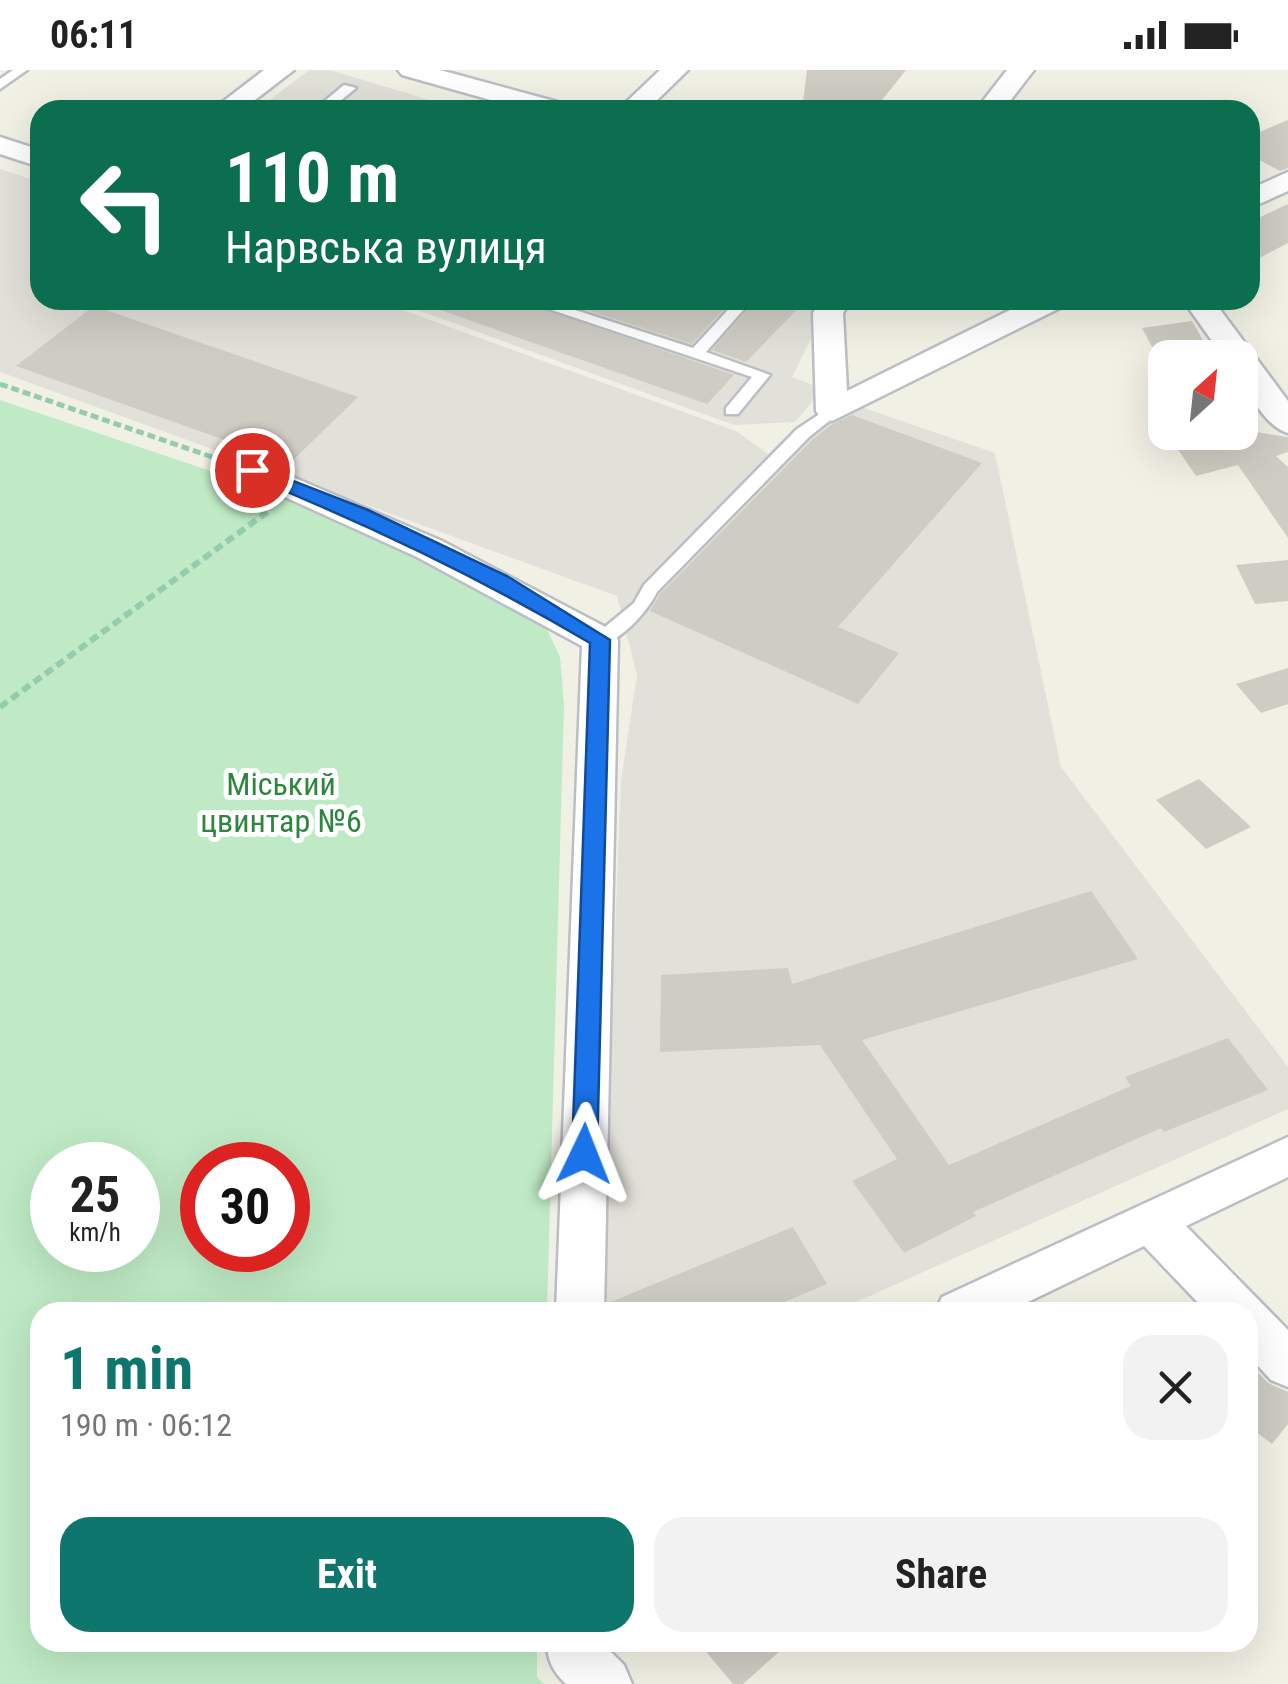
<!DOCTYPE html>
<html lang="en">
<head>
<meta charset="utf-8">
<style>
	:root { --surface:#fff; --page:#f2f2f2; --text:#222; --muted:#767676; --accent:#0f766e }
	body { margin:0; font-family:"Roboto Condensed",sans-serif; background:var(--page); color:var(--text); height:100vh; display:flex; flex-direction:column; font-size:38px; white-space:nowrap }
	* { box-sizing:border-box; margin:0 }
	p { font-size:32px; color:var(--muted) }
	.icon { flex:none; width:55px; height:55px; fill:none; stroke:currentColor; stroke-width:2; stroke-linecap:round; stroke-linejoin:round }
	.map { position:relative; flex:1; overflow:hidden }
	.drawer { position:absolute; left:30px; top:1232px; width:1228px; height:350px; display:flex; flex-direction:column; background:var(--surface); border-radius:30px; box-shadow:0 10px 40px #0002 }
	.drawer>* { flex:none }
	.banner { position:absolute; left:30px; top:30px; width:1230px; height:210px; border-radius:30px; box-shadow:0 10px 40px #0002; background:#0b6e4f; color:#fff; overflow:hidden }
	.needle { width:65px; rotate:27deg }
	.controls { position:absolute; left:1148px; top:270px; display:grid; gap:20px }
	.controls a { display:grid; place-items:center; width:110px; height:110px; border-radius:20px; background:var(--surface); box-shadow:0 10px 40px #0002; font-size:50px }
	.speed { position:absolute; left:30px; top:1072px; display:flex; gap:20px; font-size:50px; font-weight:700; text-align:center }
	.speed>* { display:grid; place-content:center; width:130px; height:130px; border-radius:50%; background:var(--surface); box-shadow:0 10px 40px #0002; line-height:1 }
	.speed small { font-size:25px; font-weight:400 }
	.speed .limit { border:15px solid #d22; background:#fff; color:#111 }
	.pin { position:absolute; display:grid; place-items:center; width:85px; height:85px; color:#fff; margin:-42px; border:5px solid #fff; border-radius:50%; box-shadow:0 2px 10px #0007 }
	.me { position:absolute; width:110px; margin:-55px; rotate:2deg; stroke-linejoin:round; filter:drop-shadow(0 0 8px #0008) }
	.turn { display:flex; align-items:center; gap:35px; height:210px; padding:0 30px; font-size:45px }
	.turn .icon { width:130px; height:130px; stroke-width:2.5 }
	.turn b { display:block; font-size:70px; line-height:85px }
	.round { display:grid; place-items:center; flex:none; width:105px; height:105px; border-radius:30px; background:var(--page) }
	.headline { display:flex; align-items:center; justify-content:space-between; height:170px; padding:0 30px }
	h1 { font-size:60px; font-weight:700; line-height:75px; color:var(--accent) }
	.action { display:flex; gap:20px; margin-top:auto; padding:20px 30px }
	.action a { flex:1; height:115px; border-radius:30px; background:var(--accent); color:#fff; font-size:40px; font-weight:700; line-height:115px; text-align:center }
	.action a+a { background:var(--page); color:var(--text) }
	.status { display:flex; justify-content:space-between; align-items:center; height:70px; padding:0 50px; background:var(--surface); direction:ltr }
	.status svg { height:28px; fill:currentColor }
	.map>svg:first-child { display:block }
	.industrial { fill:#e1e1d9 }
	.green { fill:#bfeac5; fill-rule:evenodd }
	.building { fill:#ceccc3 }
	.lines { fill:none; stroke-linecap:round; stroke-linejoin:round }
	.lane-casing { stroke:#bcbec5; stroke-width:5 }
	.street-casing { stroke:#bcbec5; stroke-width:5 }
	.path-far1 { stroke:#96ccae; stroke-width:5; stroke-dasharray:8 4; stroke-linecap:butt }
	.path { stroke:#96ccae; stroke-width:6; stroke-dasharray:9 5; stroke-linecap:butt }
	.lane { fill:#fff; fill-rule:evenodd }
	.street { fill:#fff; fill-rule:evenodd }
	.route { fill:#1a73e8; stroke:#114b97; stroke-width:2.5 }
	.labels { text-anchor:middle; stroke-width:10; stroke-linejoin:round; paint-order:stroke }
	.park-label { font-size:32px; fill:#2c863d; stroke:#fff }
</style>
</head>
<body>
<div class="status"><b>06:11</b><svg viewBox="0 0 49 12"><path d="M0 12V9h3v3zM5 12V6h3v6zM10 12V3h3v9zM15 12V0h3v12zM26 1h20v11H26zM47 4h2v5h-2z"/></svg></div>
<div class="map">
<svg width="1288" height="1614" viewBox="0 0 1288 1614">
	<rect width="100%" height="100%" fill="#f0f0e5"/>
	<!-- industrial -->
	<g class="industrial">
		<polygon points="309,0 330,0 463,40 257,40"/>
		<polygon points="0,99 40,112 40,230 375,230 736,361 774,388 852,334 995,383 1061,697 1288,997 1288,1039 834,1242 600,1242 621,711 637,605 617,526 0,302"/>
		<polygon points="390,230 830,230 792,307 823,319 795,352 734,355"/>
	</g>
	<!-- green -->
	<path class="green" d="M 0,330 L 294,429 L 490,520 L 544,553 L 560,587 L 564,635 L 547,1242 L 40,1242 L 40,1572 L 537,1573 L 537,1607 L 544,1614 L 0,1614 ZM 52,1095 L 138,1095 L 138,1180 L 52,1180 ZM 202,1095 L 288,1095 L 288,1180 L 202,1180 Z"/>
	<!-- building -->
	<g class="building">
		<polygon points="807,0 906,0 874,40 802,40"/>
		<polygon points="1288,50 1288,98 1280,101 1250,85 1250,66"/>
		<polygon points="1288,134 1288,173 1250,193 1250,152"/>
		<polygon points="427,230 518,230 734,305 707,334 426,235"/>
		<polygon points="556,230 732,230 692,274"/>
		<polygon points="756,230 806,230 746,292 712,280"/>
		<polygon points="94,236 358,327 290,393 16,296"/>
		<polygon points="1192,251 1213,288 1158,288 1142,258"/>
		<polygon points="852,345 982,393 838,557 899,583 858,634 650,541 660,524 812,370 831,355"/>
		<polygon points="1250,361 1288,367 1288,382 1276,386 1288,397 1288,468 1238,395 1196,406 1166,362"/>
		<polygon points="1288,490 1288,531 1255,534 1236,495"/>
		<polygon points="1288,598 1288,634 1261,643 1236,614"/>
		<polygon points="1199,709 1251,757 1206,779 1156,730"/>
		<polygon points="1091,821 1138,889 862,970 949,1095 1131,1016 1125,1007 1228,968 1268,1020 1164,1062 1161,1058 973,1142 976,1146 904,1183 852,1111 897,1089 820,975 660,982 661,905 788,898 792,914"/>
		<polygon points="793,1157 827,1214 761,1242 608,1242 608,1233"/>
		<polygon points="1248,1292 1268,1313 1288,1322 1288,1354 1272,1374 1248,1356"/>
		<polygon points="698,1572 790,1572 743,1614 733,1614"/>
	</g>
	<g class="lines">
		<!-- lane casing -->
		<g class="lane-casing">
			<g id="lane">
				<polygon points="13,0 27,0 0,19 0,9"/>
				<polygon points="344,15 356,18 329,40 314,40"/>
				<polygon points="522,230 544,230 693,278 737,230 752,230 706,282 770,305 738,344 726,344 726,338 752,307"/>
				<path d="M 832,336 L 838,338 L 838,344 L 809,367 L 657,522 C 648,541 616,578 594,574 L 591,570 L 594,566 L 634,533 L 644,515 L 797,359 Z"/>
			</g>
		</g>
		<!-- street casing -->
		<g class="street-casing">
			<g id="street">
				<polygon points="264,0 294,0 242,40 212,40"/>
				<polygon points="398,0 440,0 565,34 569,40 526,40 402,5"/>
				<polygon points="660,0 688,0 647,40 618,40"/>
				<polygon points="1007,0 1034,0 1003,40 976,40"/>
				<polygon points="0,67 40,80 40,97 0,84"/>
				<polygon points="1288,102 1288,121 1250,138 1250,119"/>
				<polygon points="821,230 851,230 843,243 847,321 1030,230 1068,230 1064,236 832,351 821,348 816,341 813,243"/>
				<path d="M 1183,230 L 1213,230 L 1288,331 L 1288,363 C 1263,356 1240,312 1240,288 L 1224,288 Z"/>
				<polygon points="253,390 442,471 613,561 618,570 604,1242 556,1242 582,576 417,487 241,407 237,400 241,393"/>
				<polygon points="1288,1067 1288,1107 1186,1156 1288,1260 1288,1317 1271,1310 1248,1285 1248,1242 1207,1242 1144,1176 1007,1242 935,1242 942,1227"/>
				<path d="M 547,1572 L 601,1572 L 624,1595 L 632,1614 L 566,1614 C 553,1602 547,1590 547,1572 Z"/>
			</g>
		</g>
		<!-- path-far1 -->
		<polyline class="path-far1" points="0,314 221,390"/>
		<!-- path -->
		<polyline class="path" points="0,637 270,440"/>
		<!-- lane -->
		<use href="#lane" class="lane"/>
		<!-- street -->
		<use href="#street" class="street"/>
	</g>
	<!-- route -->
	<path class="route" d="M 252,395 L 368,440 L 507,506 L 610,570 L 597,1084 L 594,1092 L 584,1095 L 575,1092 L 572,1084 L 590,573 C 479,507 365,453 246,405 L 246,396 Z"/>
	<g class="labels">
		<!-- park labels -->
		<g class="park-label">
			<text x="281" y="725">Міський<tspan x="281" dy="37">цвинтар №6</tspan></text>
		</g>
	</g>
</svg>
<div class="controls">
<a><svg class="needle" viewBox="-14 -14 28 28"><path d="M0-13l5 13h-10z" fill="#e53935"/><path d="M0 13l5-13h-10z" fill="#767676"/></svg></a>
</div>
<div class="speed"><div>25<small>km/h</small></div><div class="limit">30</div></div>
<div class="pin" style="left:252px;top:400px;background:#d93025"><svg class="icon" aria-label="arrive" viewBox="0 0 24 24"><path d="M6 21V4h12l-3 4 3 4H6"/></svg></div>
<svg class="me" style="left:584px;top:1084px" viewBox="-20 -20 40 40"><path d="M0-17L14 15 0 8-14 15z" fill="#1a73e8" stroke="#fff" stroke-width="4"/></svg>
<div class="banner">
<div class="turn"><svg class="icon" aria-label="left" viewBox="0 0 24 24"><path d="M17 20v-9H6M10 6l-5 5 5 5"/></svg><div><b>110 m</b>Нарвська вулиця</div></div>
</div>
<section class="drawer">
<div class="headline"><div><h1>1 min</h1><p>190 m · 06:12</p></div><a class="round"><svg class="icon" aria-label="close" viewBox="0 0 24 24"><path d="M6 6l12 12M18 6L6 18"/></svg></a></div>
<div class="action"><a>Exit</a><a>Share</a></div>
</section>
</div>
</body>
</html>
